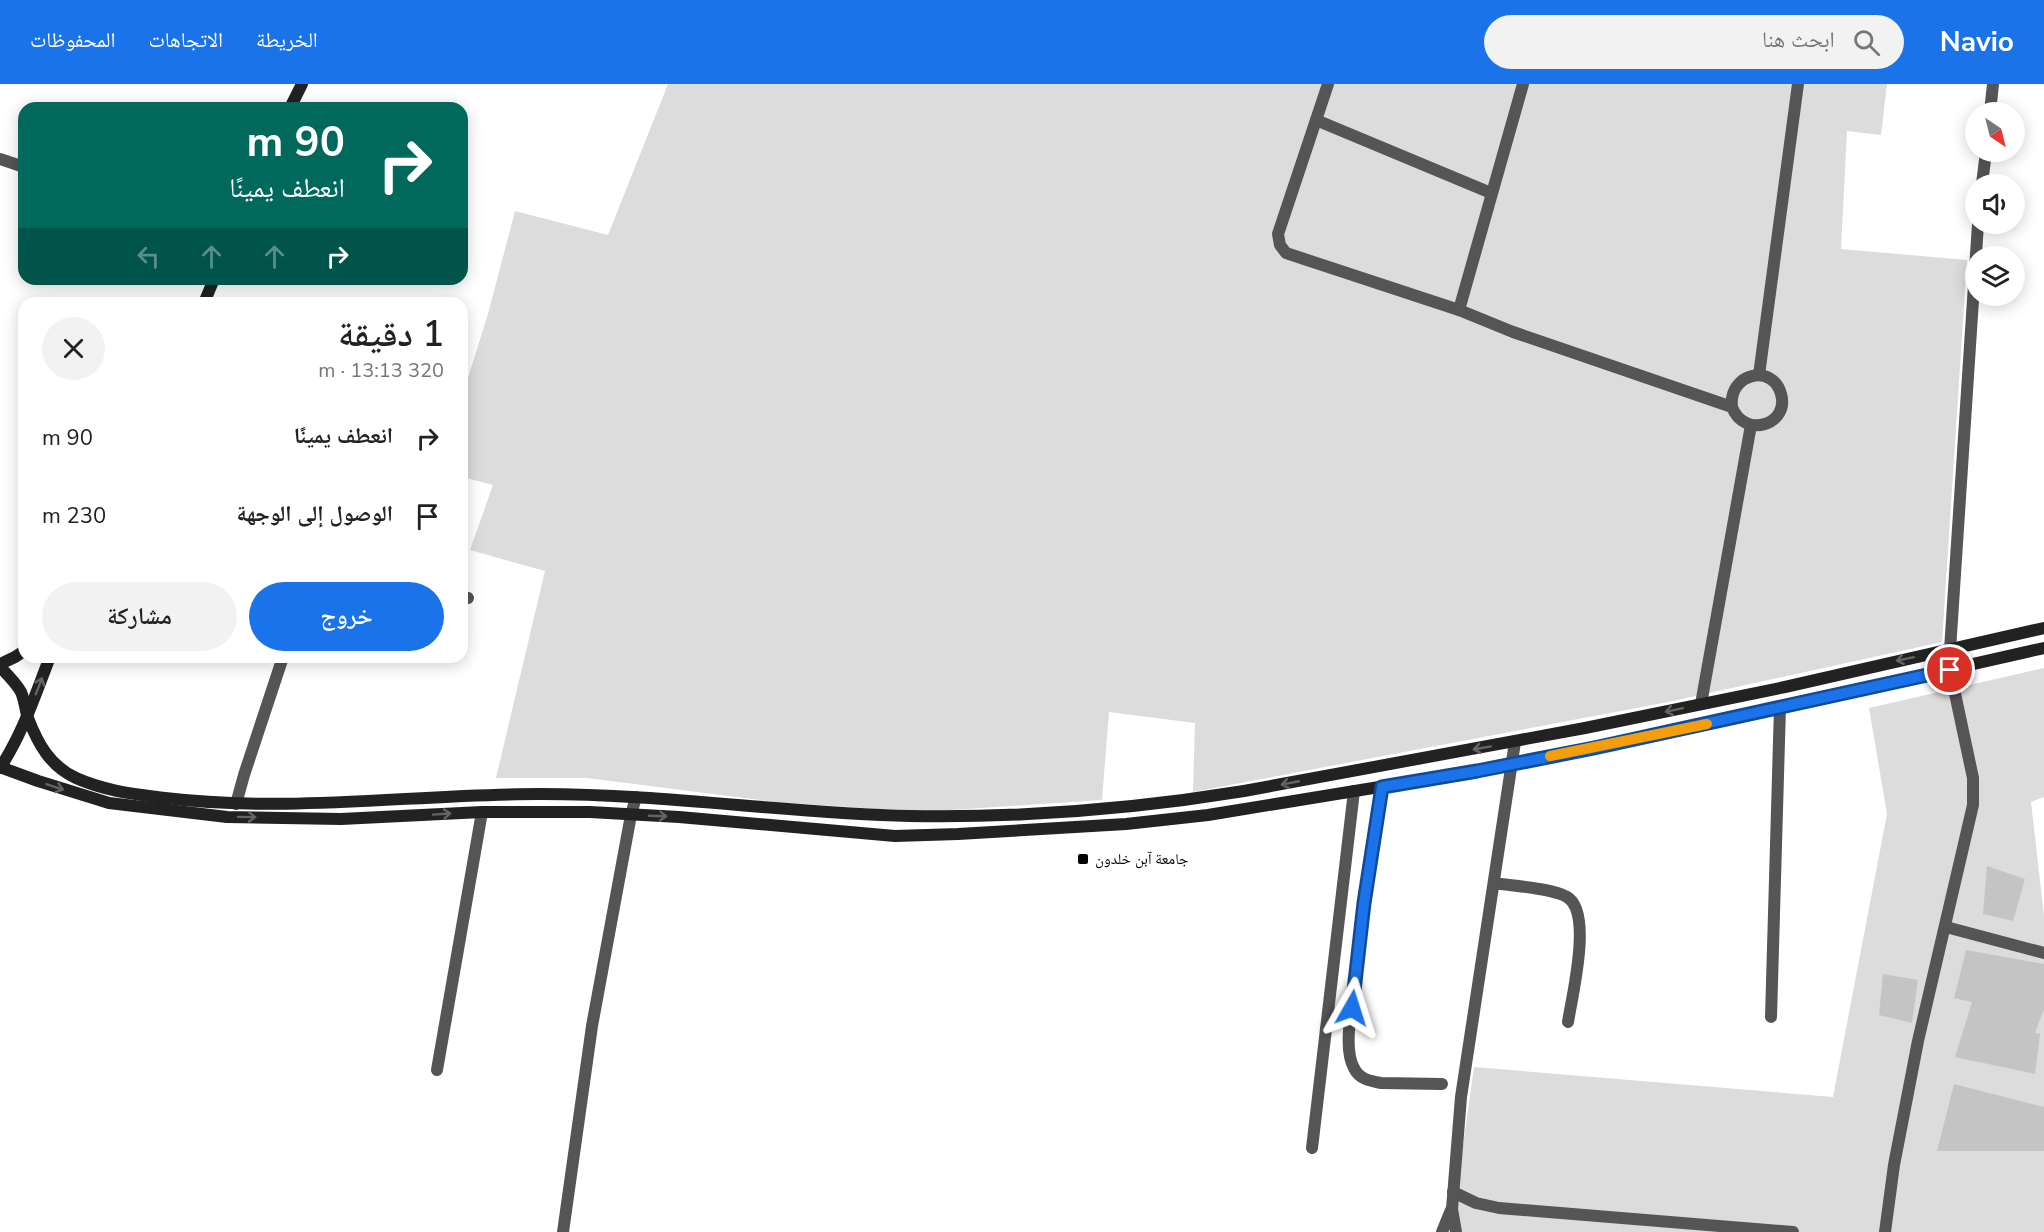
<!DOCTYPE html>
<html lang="ar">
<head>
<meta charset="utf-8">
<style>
	:root { --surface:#fff; --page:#f2f2f2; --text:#222; --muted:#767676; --accent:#1a73e8 }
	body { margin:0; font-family:"Nunito Sans","Noto Naskh Arabic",sans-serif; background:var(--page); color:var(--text); direction:rtl; height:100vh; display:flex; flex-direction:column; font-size:22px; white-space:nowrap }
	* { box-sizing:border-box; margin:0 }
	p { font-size:20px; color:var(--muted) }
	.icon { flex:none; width:33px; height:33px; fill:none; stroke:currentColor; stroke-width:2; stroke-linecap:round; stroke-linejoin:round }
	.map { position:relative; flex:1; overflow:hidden; direction:ltr }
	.details { position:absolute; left:18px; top:213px; width:450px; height:366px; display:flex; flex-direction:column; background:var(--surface); border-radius:18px; box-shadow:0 3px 15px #0003; direction:rtl }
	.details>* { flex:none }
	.top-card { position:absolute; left:18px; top:18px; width:450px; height:183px; border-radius:18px; box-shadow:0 3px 15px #0003; direction:rtl; background:#00695c; color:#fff; overflow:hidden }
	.needle { width:39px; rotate:145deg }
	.controls { position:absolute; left:1965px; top:18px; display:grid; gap:12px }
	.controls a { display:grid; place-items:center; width:60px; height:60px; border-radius:50%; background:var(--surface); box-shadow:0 3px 15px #0003; font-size:30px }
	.pin { position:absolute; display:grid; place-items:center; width:51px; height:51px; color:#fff; margin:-26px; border:3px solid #fff; border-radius:50%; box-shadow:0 2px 6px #0007 }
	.me { position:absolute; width:66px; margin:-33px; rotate:6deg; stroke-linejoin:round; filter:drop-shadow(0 0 4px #0008) }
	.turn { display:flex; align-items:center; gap:21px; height:126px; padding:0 24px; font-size:27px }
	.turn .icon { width:78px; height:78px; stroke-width:2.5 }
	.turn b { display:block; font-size:42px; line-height:51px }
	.lanes { display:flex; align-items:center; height:57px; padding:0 24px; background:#0003; justify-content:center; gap:30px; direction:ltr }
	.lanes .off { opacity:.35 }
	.round { display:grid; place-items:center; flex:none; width:63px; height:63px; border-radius:32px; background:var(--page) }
	.overview { display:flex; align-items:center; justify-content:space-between; height:102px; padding:0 24px }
	h1 { font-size:36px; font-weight:600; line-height:45px }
	.cta { display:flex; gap:12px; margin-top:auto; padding:12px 24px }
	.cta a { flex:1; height:69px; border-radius:36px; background:var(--accent); color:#fff; font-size:24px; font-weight:600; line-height:69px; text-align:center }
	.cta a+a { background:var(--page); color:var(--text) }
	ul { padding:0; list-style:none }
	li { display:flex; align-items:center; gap:18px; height:78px; padding:0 24px }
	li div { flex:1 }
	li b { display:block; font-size:22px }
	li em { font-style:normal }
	header { display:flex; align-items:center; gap:36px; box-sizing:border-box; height:84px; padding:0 30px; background:var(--accent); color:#fff }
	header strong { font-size:28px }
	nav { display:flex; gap:33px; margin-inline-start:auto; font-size:21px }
	.search { width:420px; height:54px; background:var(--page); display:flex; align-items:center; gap:15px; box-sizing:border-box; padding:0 21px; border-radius:33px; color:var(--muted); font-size:22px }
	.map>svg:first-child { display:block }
	.green { fill:#dcdcdc }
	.building { fill:#c4c4c4 }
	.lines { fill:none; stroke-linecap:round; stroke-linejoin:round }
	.street { stroke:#555; stroke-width:12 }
	.secondary { stroke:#222; stroke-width:12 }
	.oneway { stroke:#646464 }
	.route-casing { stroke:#114b97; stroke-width:15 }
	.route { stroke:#1a73e8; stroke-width:10 }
	.slow { stroke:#f59e0b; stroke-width:10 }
	.poi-dot { fill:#000; stroke:#fff; stroke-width:2 }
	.labels { text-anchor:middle; stroke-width:5; stroke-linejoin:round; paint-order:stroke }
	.poi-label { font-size:15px; fill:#000; stroke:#fff; text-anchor:start }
</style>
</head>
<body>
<header>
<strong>Navio</strong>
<div class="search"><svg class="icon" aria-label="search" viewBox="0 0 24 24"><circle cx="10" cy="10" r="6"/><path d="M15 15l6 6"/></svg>ابحث هنا</div>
<nav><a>الخريطة</a><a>الاتجاهات</a><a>المحفوظات</a></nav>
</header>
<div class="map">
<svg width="2044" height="1148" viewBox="0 0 2044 1148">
	<rect width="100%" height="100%" fill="#fff"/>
	<!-- green -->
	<g class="green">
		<polygon points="668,0 1887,0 1881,51 1847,47 1841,165 1967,176 1942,558 1668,618 1193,708 1195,639 1109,628 1102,716 922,728 775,718 587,694 496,694 545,487 470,466 493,401 462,393 462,313 488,230 515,127 608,151"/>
		<polygon points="2044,584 2044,713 2031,718 2044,832 2044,1148 1451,1148 1474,983 1833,1013 1887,730 1869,624"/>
	</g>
	<!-- building -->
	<g class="building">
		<polygon points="1987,782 2025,795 2013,837 1983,830"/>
		<polygon points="1966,866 2044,880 2044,925 2035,949 2040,950 2035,990 1955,973 1972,918 1954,914"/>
		<polygon points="1883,890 1918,896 1912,939 1879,931"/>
		<polygon points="1954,1000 2044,1023 2044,1067 1937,1067"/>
	</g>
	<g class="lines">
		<!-- street -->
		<g class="street">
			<polyline points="1328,0 1278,150 1280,161 1286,169 1459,226"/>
			<path d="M 1523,0 L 1459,226 L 1513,248 L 1732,323 C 1744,355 1790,341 1781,310 C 1773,279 1728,289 1732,323"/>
			<polyline points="1990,28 1993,0"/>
			<polyline points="1316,36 1491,109"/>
			<polyline points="0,75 24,83"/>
			<polyline points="1982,100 1986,68"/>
			<polyline points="1759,291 1798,0"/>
			<polyline points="462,513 468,514"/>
			<polyline points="1950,566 1978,140"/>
			<polyline points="1701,620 1751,341"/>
			<path d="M 1382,703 C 1371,769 1361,836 1354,903 C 1352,924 1343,965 1354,984 C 1359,995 1370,997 1381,999 L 1442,1000"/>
			<polyline points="236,720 244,691 283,573"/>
			<path d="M 1494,799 C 1513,802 1552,804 1567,813 C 1593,828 1572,912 1568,938"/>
			<polyline points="1946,843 2044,869"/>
			<polyline points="1771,933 1780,623"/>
			<polyline points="437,986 482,728"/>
			<polyline points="1312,1064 1354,707"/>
			<polyline points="1453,1108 1476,1119 1499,1124 1793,1148"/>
			<polyline points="563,1148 592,942 631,731 636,713"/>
			<polyline points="1442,1148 1451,1126"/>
			<polyline points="1456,1148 1452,1125 1461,1013 1515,658"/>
			<polyline points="1885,1148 1894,1081 1918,957 1973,721 1973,694 1950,586"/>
		</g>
		<!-- secondary -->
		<g class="secondary">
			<polyline points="290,24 302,0"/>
			<polyline points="204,219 214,195"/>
			<polyline points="0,580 15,573 24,567"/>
			<path d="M 0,583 C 8,591 16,599 21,608 C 25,617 25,626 28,634 C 38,660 50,682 76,694 C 105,707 134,710 165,714 C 290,729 415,710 540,710 C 664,710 786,729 909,732 C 1020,734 1134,725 1244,707 L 1585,644 L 1785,603 L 2044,544"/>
			<polyline points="0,683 38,697 109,719 227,733 341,735 482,728 590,728 679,733 895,752 958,750 1126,740 1208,731 1477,687 1694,643 2044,564"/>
			<path d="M 0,684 C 23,649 35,611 50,573"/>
		</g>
	</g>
	<!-- one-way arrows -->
	<defs><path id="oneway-shaft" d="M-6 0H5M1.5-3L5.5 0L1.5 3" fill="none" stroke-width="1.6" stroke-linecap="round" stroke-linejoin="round" transform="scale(1.5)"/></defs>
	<g class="oneway">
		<use href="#oneway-shaft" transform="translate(1905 575) rotate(168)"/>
		<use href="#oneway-shaft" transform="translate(39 602) rotate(-69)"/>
		<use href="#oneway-shaft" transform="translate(1674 626) rotate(168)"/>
		<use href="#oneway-shaft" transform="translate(1482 664) rotate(170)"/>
		<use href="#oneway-shaft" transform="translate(1290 699) rotate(169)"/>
		<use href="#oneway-shaft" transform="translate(55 703) rotate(18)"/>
		<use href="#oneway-shaft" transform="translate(442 730) rotate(-4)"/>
		<use href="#oneway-shaft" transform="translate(658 732) rotate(2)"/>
		<use href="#oneway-shaft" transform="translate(247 733) rotate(1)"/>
	</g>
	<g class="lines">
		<!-- route casing -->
		<g class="route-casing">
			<polyline id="route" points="1352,924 1364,819 1382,703 1477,687 1594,664 1950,586"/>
		</g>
		<!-- route -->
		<use href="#route" class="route"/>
		<!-- slow -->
		<polyline class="slow" points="1550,672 1707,640"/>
	</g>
	<!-- markers -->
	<rect class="poi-dot" x="1077" y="769" width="12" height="12" rx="3"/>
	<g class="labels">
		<!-- poi labels -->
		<g class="poi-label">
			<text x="1095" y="780">جامعة آبن خلدون</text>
		</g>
	</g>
</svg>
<div class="controls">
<a><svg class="needle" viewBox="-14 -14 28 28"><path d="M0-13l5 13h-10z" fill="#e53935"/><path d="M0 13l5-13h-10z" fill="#767676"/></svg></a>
<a><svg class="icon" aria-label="sound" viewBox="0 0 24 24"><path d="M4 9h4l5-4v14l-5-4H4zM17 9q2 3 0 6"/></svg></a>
<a><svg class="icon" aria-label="layers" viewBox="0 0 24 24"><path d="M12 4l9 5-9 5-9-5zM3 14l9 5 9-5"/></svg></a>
</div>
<div class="pin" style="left:1950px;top:586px;background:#d93025"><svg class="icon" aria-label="arrive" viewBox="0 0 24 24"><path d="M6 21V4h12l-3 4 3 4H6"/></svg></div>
<svg class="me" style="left:1352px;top:924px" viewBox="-20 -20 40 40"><path d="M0-17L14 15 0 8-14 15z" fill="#1a73e8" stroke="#fff" stroke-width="4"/></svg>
<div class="top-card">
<div class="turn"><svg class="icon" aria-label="right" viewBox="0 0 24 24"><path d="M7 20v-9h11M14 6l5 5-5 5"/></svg><div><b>90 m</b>انعطف يمينًا</div></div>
<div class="lanes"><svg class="icon off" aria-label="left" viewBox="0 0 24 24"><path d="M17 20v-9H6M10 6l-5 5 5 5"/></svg><svg class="icon off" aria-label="ahead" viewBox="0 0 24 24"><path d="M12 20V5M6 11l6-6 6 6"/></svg><svg class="icon off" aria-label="ahead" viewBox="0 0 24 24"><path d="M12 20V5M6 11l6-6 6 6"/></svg><svg class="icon" aria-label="right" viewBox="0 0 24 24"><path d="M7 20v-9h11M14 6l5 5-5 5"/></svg></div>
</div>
<section class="details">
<div class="overview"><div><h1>1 دقيقة</h1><p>320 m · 13:13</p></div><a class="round"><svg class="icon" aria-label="close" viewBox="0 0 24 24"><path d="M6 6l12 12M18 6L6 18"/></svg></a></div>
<ul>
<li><svg class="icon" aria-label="right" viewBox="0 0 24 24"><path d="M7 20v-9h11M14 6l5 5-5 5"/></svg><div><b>انعطف يمينًا</b></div><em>90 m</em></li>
<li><svg class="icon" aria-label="arrive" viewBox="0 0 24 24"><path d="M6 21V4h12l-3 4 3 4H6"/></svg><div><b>الوصول إلى الوجهة</b></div><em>230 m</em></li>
</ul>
<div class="cta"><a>خروج</a><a>مشاركة</a></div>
</section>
</div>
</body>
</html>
